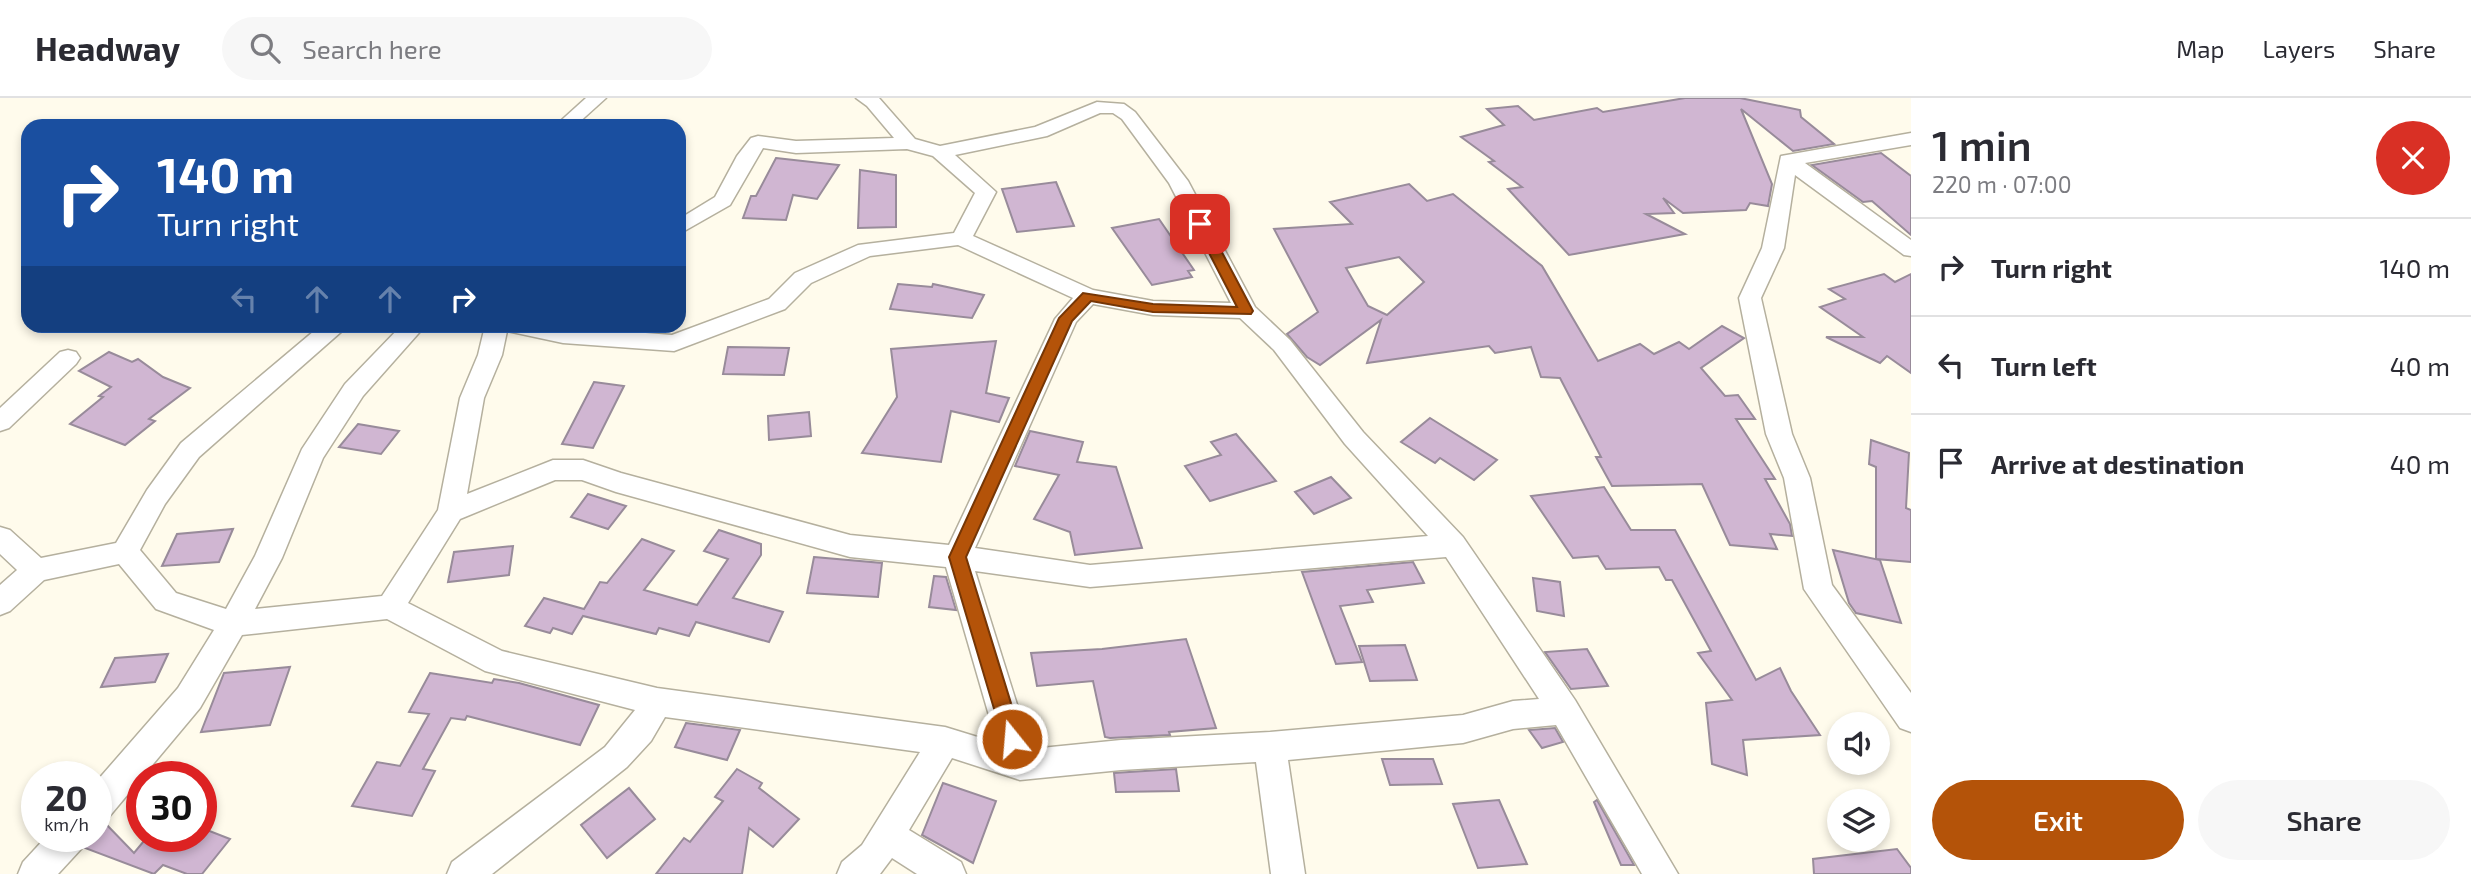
<!DOCTYPE html>
<html lang="en">
<head>
<meta charset="utf-8">
<style>
	:root { --surface:#fff; --page:#f7f7f7; --text:#2b2b33; --muted:#7c7c81; --line:#e1e1e2; --accent:#b45309 }
	body { margin:0; font-family:"Exo 2",sans-serif; background:var(--page); color:var(--text); height:100vh; display:flex; flex-direction:column; font-size:26px; white-space:nowrap }
	* { box-sizing:border-box; margin:0 }
	p { font-size:23px; color:var(--muted) }
	.icon { flex:none; width:38px; height:38px; fill:none; stroke:currentColor; stroke-width:2; stroke-linecap:round; stroke-linejoin:round }
	.map { position:relative; flex:1; overflow:hidden }
	.side { display:flex; flex-direction:column; background:var(--surface); width:560px }
	.side>* { flex:none }
	.guide { position:absolute; left:21px; top:21px; width:665px; height:214px; border-radius:21px; box-shadow:0 4px 10px #0003; background:#1a4fa0; color:#fff; overflow:hidden }
	.controls { position:absolute; left:1827px; top:614px; display:grid; gap:14px }
	.controls a { display:grid; place-items:center; width:63px; height:63px; border-radius:50%; background:var(--surface); box-shadow:0 4px 10px #0003; font-size:35px }
	.speed { position:absolute; left:21px; top:663px; display:flex; gap:14px; font-size:35px; font-weight:700; text-align:center }
	.speed>* { display:grid; place-content:center; width:91px; height:91px; border-radius:50%; background:var(--surface); box-shadow:0 4px 10px #0003; line-height:1 }
	.speed small { font-size:18px; font-weight:400 }
	.speed .limit { border:10px solid #d22; background:#fff; color:#111 }
	.pin { position:absolute; display:grid; place-items:center; width:60px; height:60px; color:#fff; margin:-30px; border-radius:14px; box-shadow:0 4px 10px #0006 }
	.me { position:absolute; width:77px; margin:-38px; rotate:343deg; stroke-linejoin:round; filter:drop-shadow(0 0 5px #0008) }
	.turn { display:flex; align-items:center; gap:24px; height:147px; padding:0 21px; font-size:32px }
	.turn .icon { width:91px; height:91px; stroke-width:2.5 }
	.turn b { display:block; font-size:49px; line-height:60px }
	.lanes { display:flex; align-items:center; height:66px; padding:0 21px; background:#0003; justify-content:center; gap:35px; direction:ltr }
	.lanes .off { opacity:.35 }
	.round { display:grid; place-items:center; flex:none; width:74px; height:74px; border-radius:37px; background:var(--page) }
	.summary { display:flex; align-items:center; justify-content:space-between; height:119px; padding:0 21px }
	h1 { font-size:42px; font-weight:600; line-height:52px }
	.cta { display:flex; gap:14px; margin-top:auto; padding:14px 21px }
	.cta a { flex:1; height:80px; border-radius:42px; background:var(--accent); color:#fff; font-size:28px; font-weight:600; line-height:80px; text-align:center }
	.cta a+a { background:var(--page); color:var(--text) }
	ul { padding:0; list-style:none }
	li { display:flex; align-items:center; gap:21px; height:98px; padding:0 21px; border-top:2px solid var(--line) }
	li div { flex:1 }
	li b { display:block; font-size:26px }
	li em { font-style:normal }
	header { display:flex; align-items:center; gap:42px; box-sizing:border-box; height:98px; padding:0 35px; background:var(--surface); border-bottom:2px solid var(--line) }
	header strong { font-size:33px }
	nav { display:flex; gap:38px; margin-inline-start:auto; font-size:24px }
	.search { width:490px; height:63px; background:var(--page); display:flex; align-items:center; gap:18px; box-sizing:border-box; padding:0 24px; border-radius:38px; color:var(--muted); font-size:26px }
	main { display:flex; flex:1; min-height:0 }
	.map>svg:first-child { display:block }
	.building { fill:#d0b6d2; stroke:#988b9a; stroke-width:2; fill-rule:evenodd }
	.lines { fill:none; stroke-linecap:round; stroke-linejoin:round }
	.street-casing { stroke:#b5b09e; stroke-width:3 }
	.street { fill:#fff; fill-rule:evenodd }
	.route { fill:#b45309; stroke:#753606; stroke-width:2 }
</style>
</head>
<body>
<header>
<strong>Headway</strong>
<div class="search"><svg class="icon" aria-label="search" viewBox="0 0 24 24"><circle cx="10" cy="10" r="6"/><path d="M15 15l6 6"/></svg>Search here</div>
<nav><a>Map</a><a>Layers</a><a>Share</a></nav>
</header>
<main>
<div class="map">
<svg width="1911" height="776" viewBox="0 0 1911 776">
	<rect width="100%" height="100%" fill="#fffbec"/>
	<!-- building -->
	<g class="building">
		<polygon points="1685,0 1740,0 1800,12 1801,19 1834,46 1793,53 1741,11 1772,86 1768,108 1750,105 1746,112 1683,115 1663,100 1674,115 1646,116 1685,136 1569,157 1508,91 1522,89 1489,64 1494,63 1461,39 1504,27 1487,11 1518,8 1534,22 1597,10 1603,14"/>
		<polygon points="1881,55 1911,78 1911,137 1872,103 1863,104 1812,67"/>
		<polygon points="776,60 839,67 817,101 793,97 786,122 743,120 751,98 756,98"/>
		<polygon points="860,72 896,77 896,129 858,130"/>
		<polygon points="1056,84 1074,128 1017,134 1002,91"/>
		<path d="M 1409,86 L 1427,103 L 1453,96 L 1542,168 L 1598,263 L 1640,246 L 1654,256 L 1679,244 L 1689,251 L 1722,228 L 1744,240 L 1701,270 L 1725,298 L 1738,297 L 1755,321 L 1736,321 L 1775,381 L 1765,381 L 1790,426 L 1792,438 L 1770,436 L 1777,451 L 1730,447 L 1702,386 L 1612,388 L 1596,359 L 1601,359 L 1560,280 L 1541,279 L 1531,249 L 1495,255 L 1489,248 L 1367,265 L 1381,222 L 1320,267 L 1307,259 L 1287,236 L 1318,214 L 1274,131 L 1352,126 L 1330,104 ZM 1399,159 L 1424,184 L 1387,217 L 1368,208 L 1346,170 Z"/>
		<polygon points="1159,121 1194,172 1188,173 1192,179 1152,187 1112,130"/>
		<polygon points="1884,176 1895,184 1911,176 1911,275 1887,258 1880,265 1826,239 1863,239 1820,209 1845,201 1829,191"/>
		<polygon points="898,186 932,189 933,186 984,197 972,220 890,211"/>
		<polygon points="996,243 986,295 1009,300 999,324 951,313 941,364 862,355 897,299 891,251"/>
		<polygon points="728,249 789,250 784,277 723,276"/>
		<polygon points="109,254 132,264 138,261 163,279 190,290 149,321 155,323 125,347 70,326 103,299 99,298 111,289 79,273"/>
		<polygon points="594,284 624,288 593,350 562,346"/>
		<polygon points="809,314 811,338 769,342 768,318"/>
		<polygon points="1430,320 1497,362 1474,382 1440,360 1435,365 1401,344"/>
		<polygon points="358,326 399,333 381,356 339,349"/>
		<polygon points="1030,333 1083,344 1077,364 1116,369 1142,450 1075,457 1070,434 1034,421 1059,377 1015,368"/>
		<polygon points="1236,336 1276,383 1210,403 1185,368 1221,357 1211,344"/>
		<polygon points="1871,342 1909,355 1906,410 1911,412 1911,464 1876,461 1876,369 1869,366"/>
		<polygon points="1331,379 1351,400 1314,416 1295,394"/>
		<polygon points="1604,389 1631,432 1675,432 1756,582 1780,570 1791,593 1820,637 1743,642 1747,677 1712,666 1706,605 1732,602 1698,555 1711,553 1672,482 1666,482 1659,469 1606,471 1598,458 1573,460 1531,398"/>
		<polygon points="588,396 626,408 608,431 571,419"/>
		<polygon points="233,431 219,464 162,468 177,436"/>
		<polygon points="719,432 761,446 761,457 733,500 783,514 769,544 696,524 689,538 659,530 656,536 583,518 572,536 553,530 550,535 525,528 544,500 584,511 600,484 607,485 642,441 674,453 644,492 697,507 728,461 704,453"/>
		<polygon points="513,448 509,477 448,484 454,454"/>
		<polygon points="1833,452 1880,462 1901,525 1856,515 1849,505"/>
		<polygon points="814,459 882,465 878,499 807,495"/>
		<polygon points="1413,464 1424,485 1367,492 1373,504 1340,508 1362,564 1336,566 1302,474"/>
		<polygon points="934,478 946,479 956,512 929,509"/>
		<polygon points="1533,480 1560,484 1564,518 1537,513"/>
		<polygon points="1186,541 1216,630 1169,634 1170,637 1110,640 1105,639 1093,583 1037,588 1031,555 1102,551"/>
		<polygon points="1405,547 1417,582 1370,583 1359,548"/>
		<polygon points="1587,551 1608,588 1571,591 1545,554"/>
		<polygon points="168,556 155,584 101,589 115,560"/>
		<polygon points="290,569 270,627 201,634 224,575"/>
		<polygon points="430,575 492,585 494,581 519,585 599,607 580,647 467,618 465,622 451,620 423,671 435,673 412,718 352,708 377,664 400,668 429,616 409,614"/>
		<polygon points="686,625 740,632 727,662 675,649"/>
		<polygon points="1555,630 1563,644 1542,650 1529,632"/>
		<polygon points="1382,661 1433,661 1442,686 1390,687"/>
		<polygon points="737,671 762,685 759,690 799,721 773,749 749,730 742,776 656,776 684,740 690,744 723,703 715,699"/>
		<polygon points="1176,671 1179,693 1116,694 1114,675"/>
		<polygon points="943,685 996,703 973,765 922,737"/>
		<polygon points="629,690 655,721 607,760 581,727"/>
		<polygon points="1499,702 1527,766 1478,770 1453,706"/>
		<polygon points="1597,702 1634,767 1621,767 1594,704"/>
		<polygon points="104,724 134,755 148,738 201,738 201,732 207,732 230,741 202,776 187,776 163,767 154,776 85,750 89,738 96,738 96,730"/>
		<polygon points="1897,751 1911,770 1911,776 1814,776 1813,761"/>
	</g>
	<g class="lines">
		<!-- street casing -->
		<g class="street-casing">
			<g id="street">
				<polygon points="586,0 606,0 575,28 555,28"/>
				<path d="M 856,0 L 879,0 L 915,41 L 940,48 L 1035,29 L 1097,4 L 1124,6 L 1135,14 L 1188,83 L 1255,209 L 1290,242 L 1363,334 L 1463,439 L 1575,602 L 1678,776 L 1642,776 L 1556,627 L 1513,631 L 1463,645 L 1288,662 L 1305,776 L 1271,776 L 1256,664 L 1121,672 L 1020,682 L 952,660 L 909,732 L 961,764 L 966,776 L 917,776 L 892,760 L 880,776 L 837,776 L 842,764 L 862,747 L 920,654 L 665,619 L 651,643 L 627,669 L 492,776 L 447,776 L 452,764 L 605,649 L 635,612 L 485,573 L 387,521 L 242,537 L 200,610 L 108,720 L 96,725 L 96,684 L 178,590 L 214,532 L 156,511 L 119,466 L 44,482 L 10,513 L 0,517 L 0,487 L 17,472 L 0,456 L 0,429 L 10,432 L 41,460 L 116,445 L 147,392 L 181,345 L 320,228 L 345,228 L 342,233 L 199,359 L 165,406 L 140,452 L 176,495 L 226,511 L 255,458 L 302,351 L 345,286 L 401,228 L 425,228 L 363,298 L 323,360 L 282,460 L 255,511 L 382,498 L 438,412 L 460,300 L 478,257 L 485,228 L 553,228 L 672,237 L 769,201 L 795,175 L 858,147 L 954,135 L 975,95 L 933,58 L 907,51 L 796,55 L 763,50 L 730,107 L 679,136 L 679,121 L 715,99 L 737,58 L 751,40 L 758,38 L 796,43 L 894,40 L 867,8 ZM 1100,15 L 1113,15 L 1122,21 L 1169,85 L 1231,205 L 1153,203 L 1093,192 L 973,138 L 996,94 L 955,57 L 1047,38 ZM 958,147 L 1073,200 L 1055,221 L 949,447 L 850,437 L 621,375 L 583,362 L 553,362 L 467,396 L 484,300 L 502,257 L 507,233 L 563,245 L 674,253 L 785,211 L 811,185 L 870,158 ZM 1093,206 L 1153,217 L 1240,220 L 1274,252 L 1345,346 L 1428,438 L 1090,467 L 975,450 L 1076,224 ZM 555,382 L 582,382 L 616,394 L 850,459 L 946,469 L 997,645 L 945,629 L 657,590 L 502,553 L 408,505 L 460,421 ZM 1446,459 L 1539,601 L 1513,603 L 1463,617 L 1270,634 L 1121,642 L 1031,651 L 975,473 L 1090,489 Z"/>
				<polygon points="1911,35 1911,47 1805,65 1911,142 1911,158 1904,157 1795,77 1784,150 1761,200 1792,336 1810,380 1832,487 1911,595 1911,634 1900,630 1804,491 1784,380 1766,336 1739,200 1762,150 1781,58"/>
				<polygon points="68,252 76,254 80,260 76,266 9,330 0,333 0,310 60,254"/>
				<polygon points="47,738 87,738 82,750 58,776 18,776 23,764"/>
			</g>
		</g>
		<!-- street -->
		<use href="#street" class="street"/>
	</g>
	<!-- route -->
	<polygon class="route" points="1200,122 1207,126 1253,213 1251,216 1153,214 1091,203 1072,223 966,459 1022,641 1019,647 1012,650 1006,647 1003,641 949,459 1059,220 1083,195 1153,206 1237,209 1194,126"/>
</svg>
<div class="controls">
<a><svg class="icon" aria-label="sound" viewBox="0 0 24 24"><path d="M4 9h4l5-4v14l-5-4H4zM17 9q2 3 0 6"/></svg></a>
<a><svg class="icon" aria-label="layers" viewBox="0 0 24 24"><path d="M12 4l9 5-9 5-9-5zM3 14l9 5 9-5"/></svg></a>
</div>
<div class="speed"><div>20<small>km/h</small></div><div class="limit">30</div></div>
<div class="pin" style="left:1200px;top:126px;background:#d93025"><svg class="icon" aria-label="arrive" viewBox="0 0 24 24"><path d="M6 21V4h12l-3 4 3 4H6"/></svg></div>
<svg class="me" style="left:1012px;top:641px" viewBox="-20 -20 40 40"><circle r="17" fill="#b45309" stroke="#fff" stroke-width="3"/><path d="M0-11L8 9 0 5-8 9z" fill="#fff"/></svg>
<div class="guide">
<div class="turn"><svg class="icon" aria-label="right" viewBox="0 0 24 24"><path d="M7 20v-9h11M14 6l5 5-5 5"/></svg><div><b>140 m</b>Turn right</div></div>
<div class="lanes"><svg class="icon off" aria-label="left" viewBox="0 0 24 24"><path d="M17 20v-9H6M10 6l-5 5 5 5"/></svg><svg class="icon off" aria-label="ahead" viewBox="0 0 24 24"><path d="M12 20V5M6 11l6-6 6 6"/></svg><svg class="icon off" aria-label="ahead" viewBox="0 0 24 24"><path d="M12 20V5M6 11l6-6 6 6"/></svg><svg class="icon" aria-label="right" viewBox="0 0 24 24"><path d="M7 20v-9h11M14 6l5 5-5 5"/></svg></div>
</div>
</div>
<section class="side">
<div class="summary"><div><h1>1 min</h1><p>220 m · 07:00</p></div><a class="round" style="background:#d93025;color:#fff"><svg class="icon" aria-label="close" viewBox="0 0 24 24"><path d="M6 6l12 12M18 6L6 18"/></svg></a></div>
<ul>
<li><svg class="icon" aria-label="right" viewBox="0 0 24 24"><path d="M7 20v-9h11M14 6l5 5-5 5"/></svg><div><b>Turn right</b></div><em>140 m</em></li>
<li><svg class="icon" aria-label="left" viewBox="0 0 24 24"><path d="M17 20v-9H6M10 6l-5 5 5 5"/></svg><div><b>Turn left</b></div><em>40 m</em></li>
<li><svg class="icon" aria-label="arrive" viewBox="0 0 24 24"><path d="M6 21V4h12l-3 4 3 4H6"/></svg><div><b>Arrive at destination</b></div><em>40 m</em></li>
</ul>
<div class="cta"><a>Exit</a><a>Share</a></div>
</section>
</main>
</body>
</html>
